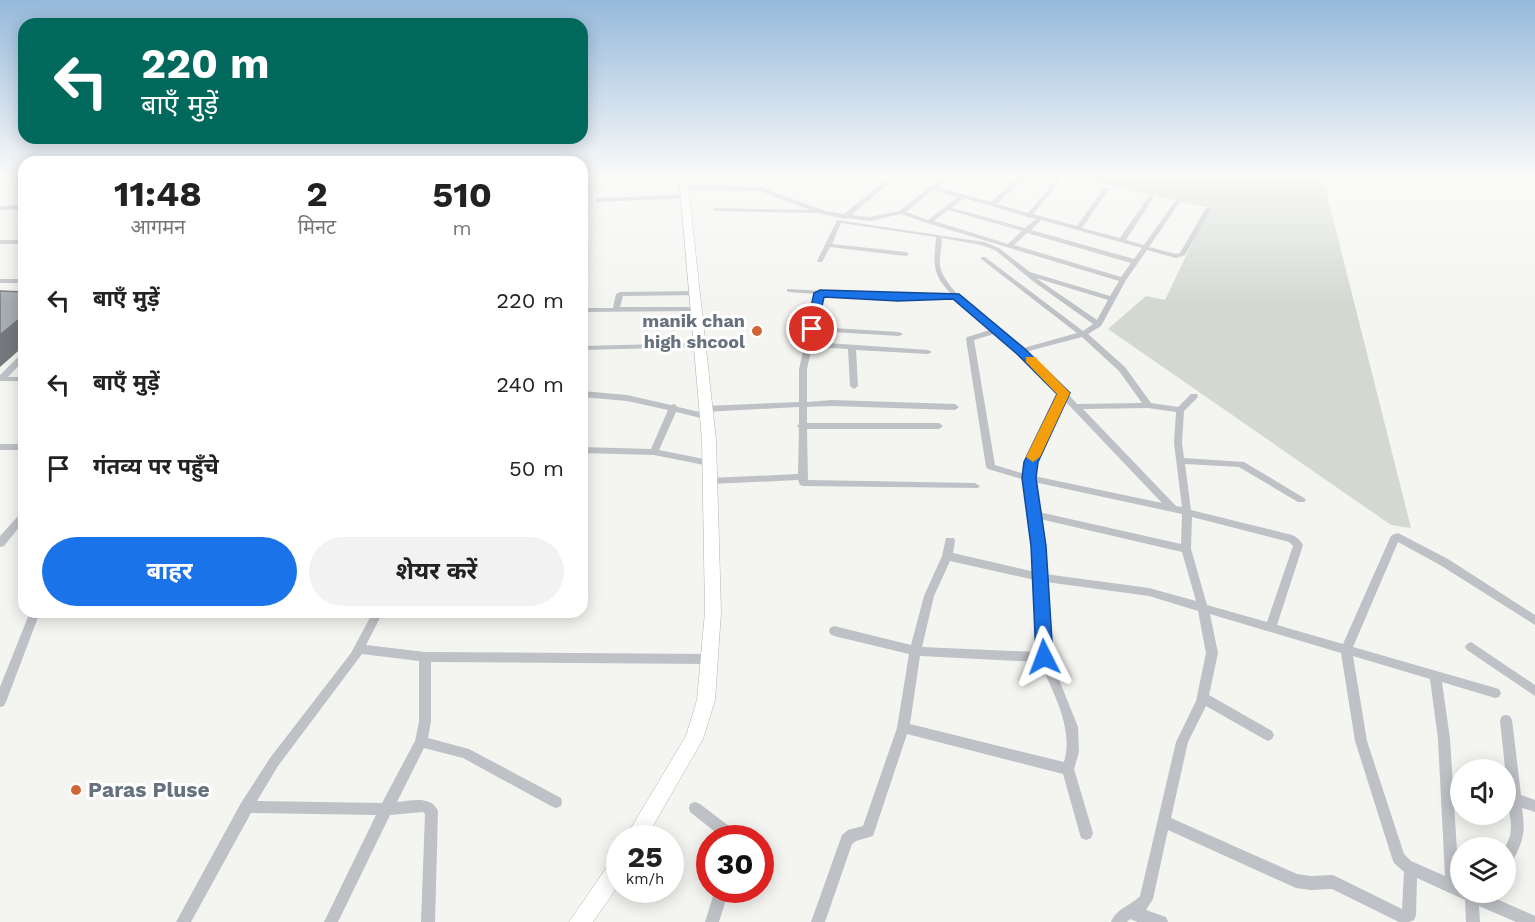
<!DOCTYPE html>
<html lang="hi">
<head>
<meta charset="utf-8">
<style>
	:root { --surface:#fff; --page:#f2f2f2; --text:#222; --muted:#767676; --accent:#1a73e8 }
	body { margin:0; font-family:"Work Sans","Noto Sans Devanagari",sans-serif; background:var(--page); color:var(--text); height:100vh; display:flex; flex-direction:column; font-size:22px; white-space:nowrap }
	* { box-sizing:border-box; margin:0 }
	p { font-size:20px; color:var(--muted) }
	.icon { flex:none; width:33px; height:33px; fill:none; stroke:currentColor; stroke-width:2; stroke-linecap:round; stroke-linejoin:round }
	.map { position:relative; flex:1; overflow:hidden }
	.side { position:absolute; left:18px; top:156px; width:570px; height:462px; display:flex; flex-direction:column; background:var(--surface); border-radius:18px; box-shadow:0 3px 15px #0003 }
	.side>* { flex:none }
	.guide { position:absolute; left:18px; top:18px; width:570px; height:126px; border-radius:18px; box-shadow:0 3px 15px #0003; background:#00695c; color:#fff; overflow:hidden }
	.tools { position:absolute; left:1450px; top:759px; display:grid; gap:12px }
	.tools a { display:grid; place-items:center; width:66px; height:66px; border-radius:50%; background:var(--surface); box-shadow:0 3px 15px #0003; font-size:30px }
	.speed { position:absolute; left:606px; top:825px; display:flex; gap:12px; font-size:30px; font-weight:700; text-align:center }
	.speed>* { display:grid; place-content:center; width:78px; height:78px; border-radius:50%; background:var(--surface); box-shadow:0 3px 15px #0003; line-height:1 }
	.speed small { font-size:15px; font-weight:400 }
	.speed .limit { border:9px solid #d22; background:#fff; color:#111 }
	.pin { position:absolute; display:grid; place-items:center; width:51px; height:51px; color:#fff; margin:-26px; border:3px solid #fff; border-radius:50%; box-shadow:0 2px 6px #0007 }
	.me { position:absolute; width:66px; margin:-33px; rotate:357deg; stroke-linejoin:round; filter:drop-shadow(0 0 4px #0008) }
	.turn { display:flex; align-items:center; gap:21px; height:126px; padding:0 24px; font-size:27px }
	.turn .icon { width:78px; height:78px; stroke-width:2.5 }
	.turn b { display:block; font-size:42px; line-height:51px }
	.eta { display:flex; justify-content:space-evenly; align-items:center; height:102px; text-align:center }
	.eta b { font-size:36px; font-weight:700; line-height:42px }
	.action { display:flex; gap:12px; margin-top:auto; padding:12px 24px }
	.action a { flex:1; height:69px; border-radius:36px; background:var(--accent); color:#fff; font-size:24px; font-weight:700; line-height:69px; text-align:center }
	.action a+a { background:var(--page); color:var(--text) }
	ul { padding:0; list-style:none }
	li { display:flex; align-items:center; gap:18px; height:84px; padding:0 24px }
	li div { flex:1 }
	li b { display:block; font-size:22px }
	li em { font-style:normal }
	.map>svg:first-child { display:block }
	.green { fill:#d3d9d1 }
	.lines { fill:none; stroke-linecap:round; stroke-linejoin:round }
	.secondary-casing { stroke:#b1b5b9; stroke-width:1 }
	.street { fill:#bec1c5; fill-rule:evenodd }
	.secondary { fill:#fff; fill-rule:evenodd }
	.shaded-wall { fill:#74787c }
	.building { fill:#a6acb1; stroke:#74787c; stroke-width:1.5 }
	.route { fill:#1a73e8; stroke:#114b97; stroke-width:1.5 }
	.slow { fill:#f59e0b }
	.poi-dot { fill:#d06636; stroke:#fff; stroke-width:2 }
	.labels { text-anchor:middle; stroke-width:6; stroke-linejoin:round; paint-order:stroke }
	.poi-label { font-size:18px; font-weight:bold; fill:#67727f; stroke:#fff; text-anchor:end }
	.near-poi-label { font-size:21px; font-weight:bold; fill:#67727f; stroke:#fff; text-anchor:start }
</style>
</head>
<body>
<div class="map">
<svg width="1535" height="922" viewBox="0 0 1535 922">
	<rect width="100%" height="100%" fill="#f4f4f1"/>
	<!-- green -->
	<polygon class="green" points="1062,175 1322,175 1411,528 1391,525 1108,329 1146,296 1165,300 1209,208"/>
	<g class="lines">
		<!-- secondary casing -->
		<g class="secondary-casing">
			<g id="secondary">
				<polygon points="24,175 24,181 0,185 0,179"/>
				<polygon points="679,175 687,175 716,440 721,612 715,700 703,739 646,838 625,838 686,736 697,700 705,612 702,440"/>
				<polygon points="620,855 620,883 593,922 569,922 613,858"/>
			</g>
		</g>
		<!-- street -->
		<g class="street">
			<polygon points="582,175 588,175 585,186 582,188"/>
			<polygon points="777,175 791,175 805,179 802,181"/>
			<path d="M 892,175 L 899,175 L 851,215 L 870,217 L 899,211 L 945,175 L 952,175 L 937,187 L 991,202 L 1020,175 L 1027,175 L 997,204 L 1028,213 L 1058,177 L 1062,177 L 1062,179 L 1033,214 L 1077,226 L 1104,188 L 1108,188 L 1109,189 L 1082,228 L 1120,238 L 1149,196 L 1153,196 L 1154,197 L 1126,240 L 1144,245 L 1175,201 L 1179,201 L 1180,202 L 1149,247 L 1176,254 L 1180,253 L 1206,208 L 1210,208 L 1211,209 L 1185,255 L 1176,258 L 1147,250 L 1126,280 L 1101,326 L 1088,334 L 1125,367 L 1151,403 L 1178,407 L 1191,394 L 1197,394 L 1198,396 L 1197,398 L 1184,411 L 1182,443 L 1184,458 L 1244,462 L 1304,498 L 1306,500 L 1304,502 L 1298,502 L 1239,467 L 1185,464 L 1191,510 L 1292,535 C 1297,537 1301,541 1303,545 L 1277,625 L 1343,644 L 1390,538 L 1392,535 L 1398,533 L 1448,559 L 1535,615 L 1535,625 L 1440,565 L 1398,542 L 1353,647 L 1499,689 L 1501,693 L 1499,697 L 1495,698 L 1442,682 L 1450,739 L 1459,883 L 1461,884 L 1461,892 L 1481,892 L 1535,916 L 1535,922 L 1516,922 L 1479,906 L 1480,922 L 1466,922 L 1465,900 L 1417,878 L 1416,915 L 1414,920 L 1409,922 L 1399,922 L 1332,889 L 1311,890 L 1296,888 L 1168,830 L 1153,899 L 1146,910 L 1166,917 L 1168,922 L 1138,922 L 1130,919 L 1127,922 L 1111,922 C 1117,908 1130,906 1140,896 L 1176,742 L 1196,701 L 1206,653 L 1198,611 L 1149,596 L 1046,582 L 1050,657 L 1078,727 L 1079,752 L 1074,769 L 1093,833 L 1091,838 L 1086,840 L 1081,838 L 1063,774 L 907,734 L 873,836 L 856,841 L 852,844 L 825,922 L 811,922 L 842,835 L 848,830 L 863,826 L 897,728 L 909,654 L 834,636 L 830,634 L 829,631 L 830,628 L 834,626 L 911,645 L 924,596 L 942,556 L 946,538 L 954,538 L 955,541 L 953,553 L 1035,572 L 1034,546 L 1025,480 L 988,469 L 986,467 L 966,339 L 967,337 L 990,330 L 955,298 L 898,299 L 823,294 L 816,327 L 899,332 L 903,334 L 899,336 L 815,331 L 813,342 L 928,350 L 932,352 L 928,354 L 856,350 L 858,386 L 854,389 L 850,386 L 848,349 L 812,347 L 807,369 L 807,402 L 832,400 L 955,404 L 959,407 L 955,410 L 832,406 L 807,407 L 807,423 L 939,423 L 943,426 L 939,429 L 807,429 L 808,480 L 975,483 L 980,486 L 978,488 L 803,486 L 800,485 L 798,480 L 710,484 L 705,481 L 710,478 L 798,474 L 799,428 L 797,426 L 799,424 L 799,407 L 704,412 L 700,409 L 704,406 L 799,402 L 799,369 L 816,294 L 789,292 L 787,291 L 787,289 L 898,295 L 951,294 C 931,273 934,264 936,237 L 841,223 L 832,244 L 906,252 L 909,254 L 906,256 L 830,247 L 822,262 L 818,262 L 817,261 L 837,220 L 984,242 L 999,248 L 1030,272 L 1110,296 L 1119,281 L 927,223 L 901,214 L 870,221 L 847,218 L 844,219 L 818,213 L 716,211 L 713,209 L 714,208 L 810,210 L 760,191 L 683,189 L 680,187 L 683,185 L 761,187 L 825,211 L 844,214 ZM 933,190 L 958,197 L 928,220 L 906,212 ZM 964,198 L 1025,216 L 1026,217 L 1036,219 L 1025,228 L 952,208 ZM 948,210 L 1022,231 L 1008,244 L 934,221 ZM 1041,220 L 1142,248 L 1134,259 L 1031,230 ZM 1027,233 L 1131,263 L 1121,277 L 1014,245 ZM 942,238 L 981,245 L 995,250 L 1034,282 L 1093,324 L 1083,331 L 985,257 L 981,257 L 981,259 L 1077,333 L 1020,349 C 1001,333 944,291 940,266 C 939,258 942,247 942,238 ZM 1036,278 L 1108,300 L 1097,320 ZM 994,334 L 1034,369 L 1059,395 L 1026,462 L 1025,474 L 995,465 L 974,340 ZM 1082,337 L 1119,371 L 1142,403 L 1077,404 L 1068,394 L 1067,391 L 1064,390 L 1040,365 L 1025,352 ZM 1065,401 L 1162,503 L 1034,476 L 1036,462 ZM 1148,408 L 1176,412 L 1174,443 L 1182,507 L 1176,506 L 1083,409 ZM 1034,482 L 1182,514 L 1181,544 L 1039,512 ZM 1192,517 L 1289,542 L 1293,546 L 1267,622 L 1207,605 L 1191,549 ZM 1040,519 L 1182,552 L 1196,601 L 1149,588 L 1045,574 L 1044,546 ZM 950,561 L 1035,580 L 1038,652 L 922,647 L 934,596 ZM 1210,614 L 1341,653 L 1355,741 L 1392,858 L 1394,863 L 1404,872 L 1402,909 L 1333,875 L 1311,876 L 1297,874 L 1171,818 L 1188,742 L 1206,706 L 1264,739 L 1268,741 L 1272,739 L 1274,735 L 1272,731 L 1209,695 L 1218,653 ZM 920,656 L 1040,662 C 1053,693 1074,728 1064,762 L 910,724 ZM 1353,656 L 1430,679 L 1438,739 L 1445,876 L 1411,861 L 1404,854 L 1367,741 Z"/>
			<polygon points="684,195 687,197 686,198 598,202 595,200 598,198"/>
			<polygon points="24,205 24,209 0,210 0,206"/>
			<rect x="0" y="240" width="24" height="4"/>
			<rect x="0" y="279" width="24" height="4"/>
			<polygon points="695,291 699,293 698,295 623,296 620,307 700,307 700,311 697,311 582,312 582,308 613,308 616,294 620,292"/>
			<polygon points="700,343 703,343 704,345 703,347 582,350 582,346"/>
			<polygon points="21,354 24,354 24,360 8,377 24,377 24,381 0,381 0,375"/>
			<polygon points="582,391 627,395 671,405 674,404 678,407 708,414 709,416 705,419 676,412 659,450 709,460 714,463 709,466 654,455 582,453 582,447 651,449 668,410 627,401 582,397"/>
			<rect x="0" y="444" width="24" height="6"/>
			<polygon points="24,512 24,521 4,546 0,547 0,536 21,513"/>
			<polygon points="30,612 40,612 6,702 4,706 0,707 0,687"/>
			<path d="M 373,612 L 383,612 L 366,645 L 425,652 L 709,654 L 713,656 L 715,659 L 713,662 L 709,664 L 431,662 L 431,722 L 428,738 L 469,749 L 561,798 L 562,802 L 561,806 L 556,808 L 551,806 L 463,758 L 424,748 L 397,802 C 411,801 431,795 438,811 L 435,922 L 421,922 L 425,814 L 423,812 L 390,815 L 338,922 L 324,922 L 376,815 L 251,813 L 191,922 L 176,922 L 241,803 L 270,758 L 351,653 ZM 362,654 L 419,661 L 419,722 L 415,741 L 382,803 L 257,801 L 278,766 Z"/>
			<polygon points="1471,642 1535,685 1535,696 1467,650 1465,647 1467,644"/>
			<path d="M 1506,715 L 1510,716 L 1512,720 L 1521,795 L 1535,800 L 1535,812 L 1522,808 C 1526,836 1523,840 1511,865 L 1506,867 L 1505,848 L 1510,836 L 1511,826 L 1500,720 L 1502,716 Z"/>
			<polygon points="695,802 700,804 738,833 739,838 723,838 690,812 689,808 690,804"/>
			<polygon points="715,890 729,890 719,922 705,922"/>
		</g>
		<!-- secondary -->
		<use href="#secondary" class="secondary"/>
	</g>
	<!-- shaded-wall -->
	<polygon class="shaded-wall" points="24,315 24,346 0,367 0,335"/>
	<!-- building -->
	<polygon class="building" points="0,291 24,292 24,315 0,335"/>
	<!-- sky -->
	<linearGradient id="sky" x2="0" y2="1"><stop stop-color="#95b9db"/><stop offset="0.58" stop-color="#fafaf9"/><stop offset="1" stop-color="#fafaf9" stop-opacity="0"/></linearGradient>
	<rect width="1535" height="304" fill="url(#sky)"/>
	<!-- route -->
	<polygon class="route" points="820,290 959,294 1025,349 1070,393 1038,462 1036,478 1046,546 1053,657 1050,662 1044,664 1038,662 1036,657 1031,546 1022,478 1024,462 1057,394 1017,354 953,299 898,301 824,297 817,329 812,333 806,329 814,293"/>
	<!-- slow -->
	<polygon class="slow" points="1026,357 1035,357 1070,393 1040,457 1033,462 1026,457 1057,394 1026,362"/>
	<!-- markers -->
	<g class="poi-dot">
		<circle cx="757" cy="331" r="6"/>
		<circle cx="76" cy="790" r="6"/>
	</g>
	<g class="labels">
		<!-- poi labels -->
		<g class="poi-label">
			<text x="745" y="327">manik chan<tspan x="745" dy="21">high shcool</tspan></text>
		</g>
		<!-- near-poi labels -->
		<g class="near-poi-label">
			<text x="88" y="797">Paras Pluse</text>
		</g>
	</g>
</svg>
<div class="tools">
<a><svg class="icon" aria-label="sound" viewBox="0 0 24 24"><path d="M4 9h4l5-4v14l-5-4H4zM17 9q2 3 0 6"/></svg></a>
<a><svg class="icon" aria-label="layers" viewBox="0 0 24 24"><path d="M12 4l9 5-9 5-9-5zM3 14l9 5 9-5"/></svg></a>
</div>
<div class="speed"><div>25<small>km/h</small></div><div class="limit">30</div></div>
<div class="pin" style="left:812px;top:329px;background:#d93025"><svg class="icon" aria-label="arrive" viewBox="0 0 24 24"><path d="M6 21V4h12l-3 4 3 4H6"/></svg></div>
<svg class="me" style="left:1044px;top:657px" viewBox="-20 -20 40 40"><path d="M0-17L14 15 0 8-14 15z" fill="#1a73e8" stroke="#fff" stroke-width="4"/></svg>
<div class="guide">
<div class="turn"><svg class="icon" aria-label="left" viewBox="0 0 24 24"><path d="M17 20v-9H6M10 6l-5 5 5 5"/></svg><div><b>220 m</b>बाएँ मुड़ें</div></div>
</div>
<section class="side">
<div class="eta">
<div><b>11:48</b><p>आगमन</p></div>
<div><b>2</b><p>मिनट</p></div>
<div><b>510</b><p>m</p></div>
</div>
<ul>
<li><svg class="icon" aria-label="left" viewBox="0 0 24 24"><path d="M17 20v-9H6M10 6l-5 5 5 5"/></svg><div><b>बाएँ मुड़ें</b></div><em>220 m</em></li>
<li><svg class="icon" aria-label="left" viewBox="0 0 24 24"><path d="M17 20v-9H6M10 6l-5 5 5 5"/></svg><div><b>बाएँ मुड़ें</b></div><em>240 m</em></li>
<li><svg class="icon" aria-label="arrive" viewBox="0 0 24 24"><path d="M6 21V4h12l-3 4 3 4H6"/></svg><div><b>गंतव्य पर पहुँचे</b></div><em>50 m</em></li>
</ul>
<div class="action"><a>बाहर</a><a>शेयर करें</a></div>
</section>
</div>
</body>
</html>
